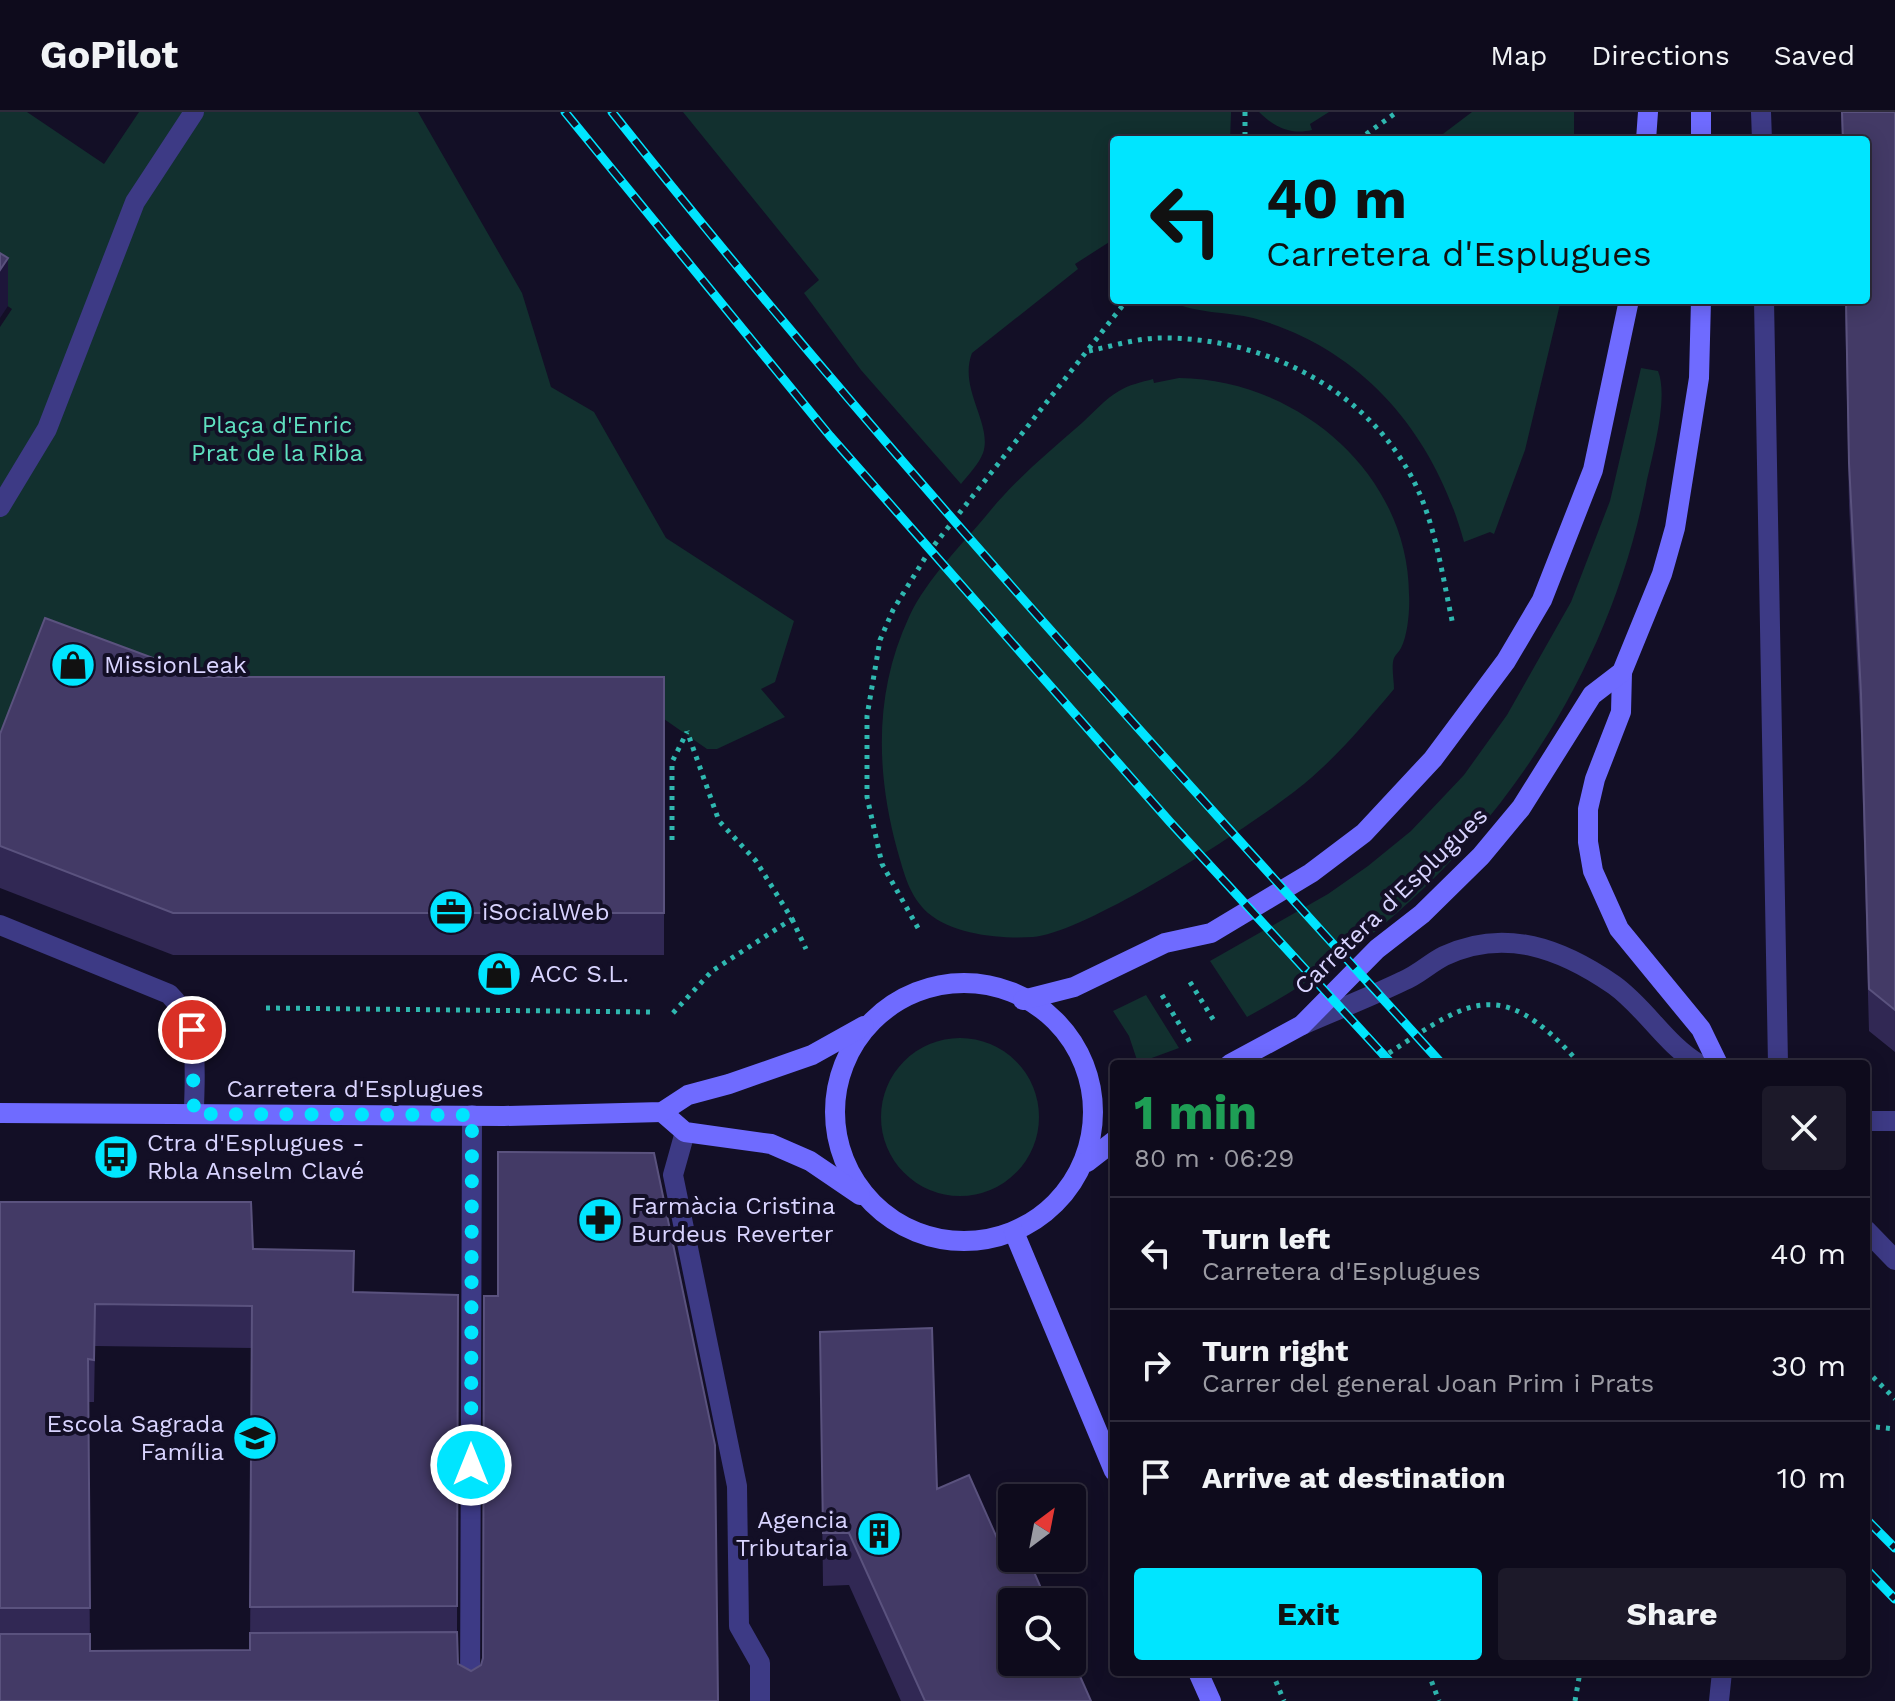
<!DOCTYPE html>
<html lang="en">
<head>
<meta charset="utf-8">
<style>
	:root { --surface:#0e0b1c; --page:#1c1929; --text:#f1f3f6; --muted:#9b9ba3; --line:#2e2b3b; --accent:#00e5ff }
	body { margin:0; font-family:"Work Sans",sans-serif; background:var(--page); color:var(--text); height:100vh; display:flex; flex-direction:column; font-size:30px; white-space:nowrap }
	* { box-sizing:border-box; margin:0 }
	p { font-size:26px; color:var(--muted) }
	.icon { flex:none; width:44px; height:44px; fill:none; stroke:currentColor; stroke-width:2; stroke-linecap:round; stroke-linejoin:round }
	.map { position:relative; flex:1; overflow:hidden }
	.drawer { position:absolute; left:1110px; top:948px; width:760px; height:616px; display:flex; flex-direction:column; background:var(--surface); border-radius:8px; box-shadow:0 4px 20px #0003,0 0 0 2px var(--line) }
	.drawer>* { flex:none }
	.top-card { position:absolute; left:1110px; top:24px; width:760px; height:168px; border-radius:8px; box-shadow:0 4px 20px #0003,0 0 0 2px var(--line); background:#00e5ff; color:#111; overflow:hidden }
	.needle { width:52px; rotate:32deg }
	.buttons { position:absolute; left:998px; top:1372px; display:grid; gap:16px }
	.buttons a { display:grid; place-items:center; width:88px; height:88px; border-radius:8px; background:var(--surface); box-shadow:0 4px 20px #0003,0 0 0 2px var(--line); font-size:40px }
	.pin { position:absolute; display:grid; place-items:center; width:68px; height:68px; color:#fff; margin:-34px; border:4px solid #fff; border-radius:50%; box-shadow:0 2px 8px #0007 }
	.me { position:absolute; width:88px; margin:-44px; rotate:0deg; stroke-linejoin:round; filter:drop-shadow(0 0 6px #0008) }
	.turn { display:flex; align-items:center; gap:28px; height:168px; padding:0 24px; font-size:36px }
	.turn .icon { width:104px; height:104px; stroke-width:2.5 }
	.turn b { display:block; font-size:56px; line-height:68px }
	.round { display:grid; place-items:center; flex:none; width:84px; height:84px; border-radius:8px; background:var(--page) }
	.head { display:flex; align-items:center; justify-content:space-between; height:136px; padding:0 24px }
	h1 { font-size:48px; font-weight:700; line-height:60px; color:#1e9e55 }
	.cta { display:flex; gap:16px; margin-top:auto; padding:16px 24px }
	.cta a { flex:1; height:92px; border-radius:8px; background:var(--accent); color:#111; font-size:32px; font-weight:700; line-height:92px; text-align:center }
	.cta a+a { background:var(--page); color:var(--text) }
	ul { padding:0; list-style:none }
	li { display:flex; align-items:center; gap:24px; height:112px; padding:0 24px; border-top:2px solid var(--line) }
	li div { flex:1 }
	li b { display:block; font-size:30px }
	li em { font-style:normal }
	header { display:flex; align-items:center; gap:48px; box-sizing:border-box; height:112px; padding:0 40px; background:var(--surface); border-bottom:2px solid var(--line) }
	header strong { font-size:38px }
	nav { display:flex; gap:44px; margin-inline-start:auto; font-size:28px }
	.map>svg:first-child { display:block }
	.green { fill:#12302f }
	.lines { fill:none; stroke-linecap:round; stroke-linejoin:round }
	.path { stroke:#2fb8b0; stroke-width:5; stroke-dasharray:4 6; stroke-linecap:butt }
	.lane { stroke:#3d3a85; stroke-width:20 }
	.street { stroke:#3d3a85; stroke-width:20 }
	.secondary { stroke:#6f6bff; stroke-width:20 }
	.rail-casing { stroke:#00e5ff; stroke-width:9 }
	.rail { stroke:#130f26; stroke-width:6; stroke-dasharray:18; stroke-linecap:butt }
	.wall { fill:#312854; fill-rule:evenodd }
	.shaded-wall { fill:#1d163a }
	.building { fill:#433a66; stroke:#5a527e; stroke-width:2 }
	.route { stroke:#00e5ff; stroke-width:14; stroke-dasharray:0 25.2 }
	.labels { text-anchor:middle; stroke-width:8; stroke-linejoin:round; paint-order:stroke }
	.park-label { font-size:24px; fill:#5fe0c0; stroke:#130f26 }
	.poi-label { font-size:24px; fill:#d9d4ff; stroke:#130f26; text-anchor:start }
	.street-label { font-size:24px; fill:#d9d4ff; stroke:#130f26 }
</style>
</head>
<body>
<header>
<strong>GoPilot</strong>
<nav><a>Map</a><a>Directions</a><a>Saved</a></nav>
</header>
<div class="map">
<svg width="1895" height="1589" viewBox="0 0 1895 1589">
	<rect width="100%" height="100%" fill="#130f26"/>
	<!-- green -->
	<g class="green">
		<polygon points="0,0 27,0 104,52 139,0 418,0 522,181 551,275 594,300 666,426 794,509 775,570 761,577 785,605 717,637 707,637 664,607 0,665 0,215 12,197 0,189"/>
		<path d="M 683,0 L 1231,0 L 1231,2 L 1230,28 L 1114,28 L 1114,127 L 1075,152 L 1078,157 L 972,241 C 958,277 993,312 983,341 C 979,352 968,363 961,372 L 861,258 L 804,181 L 819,168 Z"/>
		<path d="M 1259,0 L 1329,0 L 1310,12 L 1312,18 C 1291,23 1274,15 1259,0 Z"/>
		<polygon points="1472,0 1574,0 1574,28 1435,28"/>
		<path d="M 1171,188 L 1561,188 L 1525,338 L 1494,422 L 1490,420 L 1464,430 C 1435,323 1363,236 1253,206 C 1231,200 1187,201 1171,188 Z"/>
		<path d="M 1641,256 L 1658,259 C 1669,286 1652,344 1646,373 C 1602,599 1450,797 1247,905 L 1210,849 L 1328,782 L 1368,754 L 1411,719 L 1464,663 L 1507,603 L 1571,490 L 1610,389 Z"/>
		<path d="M 1179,266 C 1296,267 1408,360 1409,482 C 1410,496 1408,523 1401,536 C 1399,540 1396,542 1394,546 C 1391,554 1394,568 1394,577 C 1368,608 1342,639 1311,666 C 1267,705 1088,821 1033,825 C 1001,827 954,823 928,801 C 909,784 904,761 897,737 C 876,660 874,580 909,505 C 927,466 963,432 990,399 C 1017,366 1050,339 1082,311 C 1094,300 1105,287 1119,279 C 1128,273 1142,270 1153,267 L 1154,271 Z"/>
		<polygon points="1146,883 1179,936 1138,951 1129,924 1113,899"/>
		<circle cx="960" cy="1005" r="79"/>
	</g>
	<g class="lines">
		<!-- path -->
		<g class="path">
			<polyline points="1245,0 1245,28"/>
			<polyline points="1358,28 1397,0"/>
			<path d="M 1089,239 C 1112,234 1138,226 1161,226 C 1270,225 1382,284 1423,390 C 1438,429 1444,472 1453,513"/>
			<polyline points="672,728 672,650 687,620"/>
			<polyline points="792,807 806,837"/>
			<polyline points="918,816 882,752 867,685 867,604 880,528 893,498 928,441 1127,188"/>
			<polyline points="1190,870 1216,912"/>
			<polyline points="1162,883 1191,932"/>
			<polyline points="266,896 650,900"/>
			<polyline points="673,901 712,859 792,807 756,749 719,709 687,619"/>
			<path d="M 1372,952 C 1465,893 1495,855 1580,952"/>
			<polyline points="1866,1258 1895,1287"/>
			<polyline points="1866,1314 1895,1317"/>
			<polyline points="1272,1560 1284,1589"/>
			<polyline points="1428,1560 1439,1589"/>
			<polyline points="1575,1589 1580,1560"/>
		</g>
		<!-- lane -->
		<polyline class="lane" points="1719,1589 1722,1560"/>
		<!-- street -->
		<g class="street">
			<polyline points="1761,0 1762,28"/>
			<polyline points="1764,188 1778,952"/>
			<polyline points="0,395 47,317 135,90 194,0"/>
			<path d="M 0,813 L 169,882 C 202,914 194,960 194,1002"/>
			<path d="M 1302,913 C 1336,898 1370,885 1403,869 C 1418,863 1430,851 1444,844 C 1505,815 1562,837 1614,873 C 1646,896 1665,932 1699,952"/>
			<polyline points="1866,1009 1895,1009"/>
			<polyline points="685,1020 673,1063 737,1374 739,1514 760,1551 760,1589"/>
			<polyline points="1866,1118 1895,1148"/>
			<polyline points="470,1589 472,1003"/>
		</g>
		<!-- secondary -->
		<g class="secondary">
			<polyline points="1701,0 1701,28"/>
			<polyline points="1646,28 1648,0"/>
			<polyline points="1622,560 1621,600 1595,667 1588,697 1588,730 1593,759 1619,817 1701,917 1718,952"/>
			<circle cx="964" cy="1000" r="129"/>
			<polyline points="1023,888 1074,875 1165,831 1211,821 1311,761 1364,721 1433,647 1506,549 1542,488 1593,358 1629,188"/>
			<polyline points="1230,952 1302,913 1377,837 1422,802 1481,744 1521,696 1592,583 1622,560 1662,462 1675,416 1699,266 1701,188"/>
			<polyline points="662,1000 685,1020 771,1032 810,1049 860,1083"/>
			<polyline points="0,1001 504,1004 662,1000 688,983 729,972 812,943 864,914"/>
			<polyline points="1087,1050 1114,1029"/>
			<polyline points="1014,1120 1114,1359"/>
			<polyline points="1198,1560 1211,1589"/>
		</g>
		<!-- rail casing -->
		<g class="rail-casing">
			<g id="rail">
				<polyline points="565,0 830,324 1170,710 1392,952"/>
				<path d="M 612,0 C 874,330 1159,640 1442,952"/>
				<polyline points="1866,1407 1895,1436"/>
				<polyline points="1866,1457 1895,1487"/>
			</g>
		</g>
		<!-- rail -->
		<use href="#rail" class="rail"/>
	</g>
	<!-- wall -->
	<g class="wall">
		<polygon points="1841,0 1895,0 1895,940 1869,919 1861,624 1849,393 1845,188 1866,188 1866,28 1842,28"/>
		<polygon points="204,565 664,565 664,843 173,843 0,776 0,622"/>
		<path d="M 0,1090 L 253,1137 L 354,1180 L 458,1183 L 457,1524 L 458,1552 L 471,1559 L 0,1589 ZM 95,1234 L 252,1236 L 250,1538 L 90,1539 L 88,1290 L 94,1290 Z"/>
		<polygon points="820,1220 937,1377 1001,1435 1091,1589 901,1589 849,1473 823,1474"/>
	</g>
	<!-- shaded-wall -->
	<polygon class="shaded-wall" points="8,146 8,194 0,206 0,158"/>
	<!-- building -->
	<g class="building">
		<polygon points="1842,0 1895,0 1895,898 1869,877 1861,582 1849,351 1846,188 1866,188 1866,28 1843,28"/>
		<polygon points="0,141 8,146 0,158"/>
		<polygon points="45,506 204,565 664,565 664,801 173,801 0,734 0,622"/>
		<polygon points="498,1040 654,1041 715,1333 718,1589 0,1589 0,1522 90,1522 90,1539 250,1538 250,1521 457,1520 458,1552 471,1559 481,1553 483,1546 484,1184 498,1184"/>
		<polygon points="0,1090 251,1090 253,1137 354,1139 353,1180 458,1183 457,1494 250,1495 252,1194 95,1192 94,1248 88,1247 90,1496 0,1496"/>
		<polygon points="932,1216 937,1377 969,1363 1001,1435 1012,1430 1012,1446 1028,1446 1047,1490 1012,1490 1012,1550 1072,1550 1072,1546 1091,1589 925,1589 849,1421 823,1421 820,1220"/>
	</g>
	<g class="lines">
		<!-- route -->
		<polyline class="route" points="192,918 194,1002 472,1003 471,1353"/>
	</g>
	<!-- icons -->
	<defs>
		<g id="shop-disc" transform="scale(2.3)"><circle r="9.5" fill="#00e5ff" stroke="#130f26"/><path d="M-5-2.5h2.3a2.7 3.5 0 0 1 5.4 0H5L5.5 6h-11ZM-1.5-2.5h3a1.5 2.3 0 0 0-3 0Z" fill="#111"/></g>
		<g id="office-disc" transform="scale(2.3)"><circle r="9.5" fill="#00e5ff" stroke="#130f26"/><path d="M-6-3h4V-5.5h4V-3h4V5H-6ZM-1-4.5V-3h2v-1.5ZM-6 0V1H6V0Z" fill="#111"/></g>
		<g id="bus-disc" transform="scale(2.3)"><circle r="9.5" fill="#00e5ff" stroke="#130f26"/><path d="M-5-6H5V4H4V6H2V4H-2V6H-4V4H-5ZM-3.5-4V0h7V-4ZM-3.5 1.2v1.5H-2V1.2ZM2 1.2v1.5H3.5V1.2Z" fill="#111"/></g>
		<g id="pharmacy-disc" transform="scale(2.3)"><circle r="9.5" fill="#00e5ff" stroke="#130f26"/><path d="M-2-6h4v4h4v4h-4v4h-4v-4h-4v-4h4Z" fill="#111"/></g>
		<g id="school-disc" transform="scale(2.3)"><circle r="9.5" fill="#00e5ff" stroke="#130f26"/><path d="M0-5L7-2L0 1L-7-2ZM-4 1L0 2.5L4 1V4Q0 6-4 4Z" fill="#111"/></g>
		<g id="building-disc" transform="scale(2.3)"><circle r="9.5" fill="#00e5ff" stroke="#130f26"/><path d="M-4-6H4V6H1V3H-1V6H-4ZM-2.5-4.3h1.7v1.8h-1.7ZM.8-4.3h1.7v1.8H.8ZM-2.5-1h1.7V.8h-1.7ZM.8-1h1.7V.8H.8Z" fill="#111"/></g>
	</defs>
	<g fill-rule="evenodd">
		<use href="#shop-disc" x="73" y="553"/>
		<use href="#office-disc" x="451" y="800"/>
		<use href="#shop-disc" x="499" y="862"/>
		<use href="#bus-disc" x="116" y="1045"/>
		<use href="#pharmacy-disc" x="600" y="1108"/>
		<use href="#school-disc" x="255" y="1326"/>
		<use href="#building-disc" x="879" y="1422"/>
	</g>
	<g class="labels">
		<!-- park labels -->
		<g class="park-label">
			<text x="277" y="321">Plaça d'Enric<tspan x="277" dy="28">Prat de la Riba</tspan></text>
		</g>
		<!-- poi labels -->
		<g class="poi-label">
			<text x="104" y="561">MissionLeak</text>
			<text x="482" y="808">iSocialWeb</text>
			<text x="530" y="870">ACC S.L.</text>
			<text x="147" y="1039">Ctra d'Esplugues -<tspan x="147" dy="28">Rbla Anselm Clavé</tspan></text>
			<text x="631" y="1102">Farmàcia Cristina<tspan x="631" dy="28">Burdeus Reverter</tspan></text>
			<text x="224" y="1320" text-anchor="end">Escola Sagrada<tspan x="224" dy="28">Família</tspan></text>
			<text x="848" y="1416" text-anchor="end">Agencia<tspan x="848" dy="28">Tributaria</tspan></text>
		</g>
		<!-- street labels -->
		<g class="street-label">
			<text transform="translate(1391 789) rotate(-44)" y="8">Carretera d'Esplugues</text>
			<text x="355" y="985">Carretera d'Esplugues</text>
		</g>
	</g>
</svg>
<div class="buttons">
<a><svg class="needle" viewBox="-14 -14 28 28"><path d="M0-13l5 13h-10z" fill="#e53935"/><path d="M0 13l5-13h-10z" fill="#9b9ba3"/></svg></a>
<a><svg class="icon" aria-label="search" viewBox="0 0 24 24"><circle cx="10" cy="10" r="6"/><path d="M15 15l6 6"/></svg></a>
</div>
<div class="pin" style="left:192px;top:918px;background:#d93025"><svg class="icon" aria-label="arrive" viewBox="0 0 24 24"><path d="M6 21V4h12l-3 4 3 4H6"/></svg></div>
<svg class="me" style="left:471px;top:1353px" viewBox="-20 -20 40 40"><circle r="17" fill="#00e5ff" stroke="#fff" stroke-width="3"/><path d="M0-11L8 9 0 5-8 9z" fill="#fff"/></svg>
<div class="top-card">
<div class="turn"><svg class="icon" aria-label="left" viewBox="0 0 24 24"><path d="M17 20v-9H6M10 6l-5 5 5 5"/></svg><div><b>40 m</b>Carretera d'Esplugues</div></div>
</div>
<section class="drawer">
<div class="head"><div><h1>1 min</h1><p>80 m · 06:29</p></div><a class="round"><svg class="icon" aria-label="close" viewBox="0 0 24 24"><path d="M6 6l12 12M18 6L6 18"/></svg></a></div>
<ul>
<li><svg class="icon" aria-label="left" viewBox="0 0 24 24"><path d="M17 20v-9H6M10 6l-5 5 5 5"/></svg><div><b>Turn left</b><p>Carretera d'Esplugues</p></div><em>40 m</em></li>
<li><svg class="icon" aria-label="right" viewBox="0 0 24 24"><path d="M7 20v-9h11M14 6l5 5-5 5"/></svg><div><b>Turn right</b><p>Carrer del general Joan Prim i Prats</p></div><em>30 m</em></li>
<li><svg class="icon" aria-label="arrive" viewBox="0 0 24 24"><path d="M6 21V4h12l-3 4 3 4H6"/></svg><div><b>Arrive at destination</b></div><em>10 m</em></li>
</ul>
<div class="cta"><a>Exit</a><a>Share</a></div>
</section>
</div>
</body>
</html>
